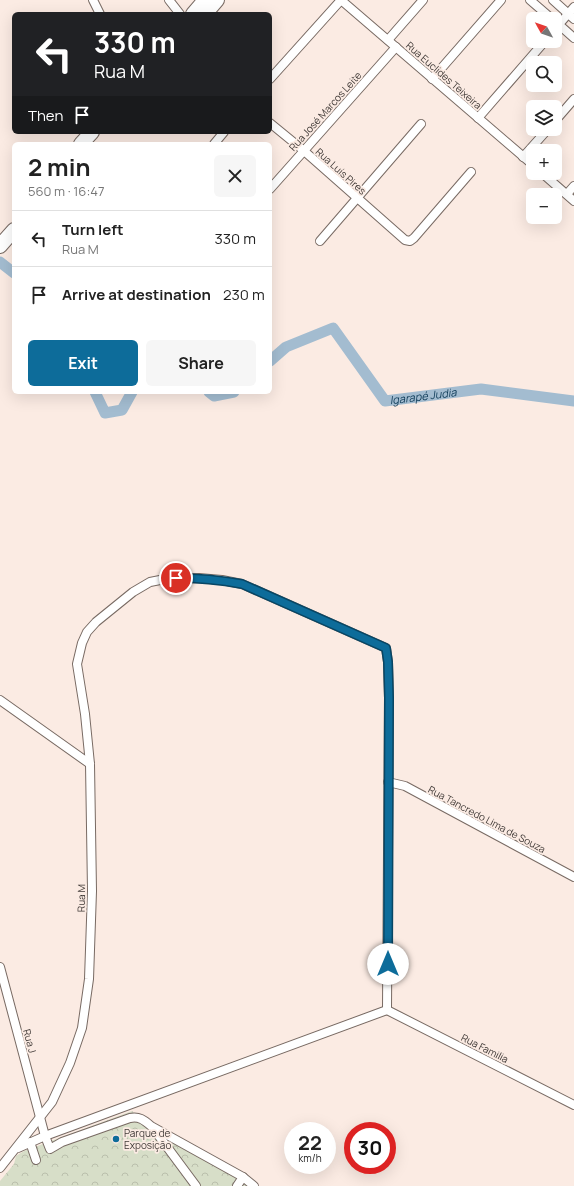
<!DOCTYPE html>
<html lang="en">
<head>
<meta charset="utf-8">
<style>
	:root { --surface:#fff; --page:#f6f6f6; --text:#222; --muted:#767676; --line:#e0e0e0; --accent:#0d6c9a }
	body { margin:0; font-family:Manrope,sans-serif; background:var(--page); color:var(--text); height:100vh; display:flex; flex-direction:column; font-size:15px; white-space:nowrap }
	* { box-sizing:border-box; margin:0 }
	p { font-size:13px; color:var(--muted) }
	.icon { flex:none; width:22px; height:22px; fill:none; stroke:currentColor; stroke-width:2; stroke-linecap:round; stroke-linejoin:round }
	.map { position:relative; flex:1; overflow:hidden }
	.details { position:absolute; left:12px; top:142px; width:260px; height:252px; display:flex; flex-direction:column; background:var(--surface); border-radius:6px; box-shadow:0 4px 16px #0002 }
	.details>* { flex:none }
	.guide { position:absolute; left:12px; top:12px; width:260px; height:122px; border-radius:6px; box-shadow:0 4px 16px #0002; background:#202124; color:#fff; overflow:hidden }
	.needle { width:26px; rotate:310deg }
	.tools { position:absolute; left:526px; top:12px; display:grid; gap:8px }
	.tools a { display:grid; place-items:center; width:36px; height:36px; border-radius:6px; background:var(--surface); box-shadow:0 4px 16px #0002; font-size:20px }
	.speed { position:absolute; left:284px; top:1122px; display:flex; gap:8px; font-size:20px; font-weight:700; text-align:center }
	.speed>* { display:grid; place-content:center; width:52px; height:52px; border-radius:50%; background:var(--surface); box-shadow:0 4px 16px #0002; line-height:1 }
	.speed small { font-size:10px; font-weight:400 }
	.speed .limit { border:6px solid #d22; background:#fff; color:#111 }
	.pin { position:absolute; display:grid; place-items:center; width:34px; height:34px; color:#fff; margin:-17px; border:2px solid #fff; border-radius:50%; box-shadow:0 1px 4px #0007 }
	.me { position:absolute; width:44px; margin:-22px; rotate:0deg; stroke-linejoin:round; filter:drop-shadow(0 0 3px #0008) }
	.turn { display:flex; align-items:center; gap:14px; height:84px; padding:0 16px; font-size:18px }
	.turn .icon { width:52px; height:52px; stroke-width:2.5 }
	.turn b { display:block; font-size:28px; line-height:34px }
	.then { display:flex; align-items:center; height:38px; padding:0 16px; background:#0003; gap:8px; font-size:15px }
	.round { display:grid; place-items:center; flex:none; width:42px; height:42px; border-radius:6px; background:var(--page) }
	.headline { display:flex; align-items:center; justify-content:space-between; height:68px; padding:0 16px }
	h1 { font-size:24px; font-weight:700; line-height:30px }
	.primary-button { display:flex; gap:8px; margin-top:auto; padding:8px 16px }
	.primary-button a { flex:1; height:46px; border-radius:6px; background:var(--accent); color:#fff; font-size:16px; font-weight:700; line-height:46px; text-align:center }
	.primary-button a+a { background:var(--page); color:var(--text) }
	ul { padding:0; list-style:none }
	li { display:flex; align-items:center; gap:12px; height:56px; padding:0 16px; border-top:1px solid var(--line) }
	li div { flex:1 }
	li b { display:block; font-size:15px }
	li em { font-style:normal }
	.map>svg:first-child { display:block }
	.park { fill:url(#park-crowns) }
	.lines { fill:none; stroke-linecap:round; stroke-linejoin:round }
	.river { stroke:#a3bcd0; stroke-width:11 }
	.street-casing { stroke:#786a63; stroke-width:10 }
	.highway-casing { stroke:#786a63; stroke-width:16 }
	.street { stroke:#fff; stroke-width:8 }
	.highway { stroke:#fff; stroke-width:14 }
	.route-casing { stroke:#084664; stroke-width:10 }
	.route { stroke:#0d6c9a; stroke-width:7 }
	.poi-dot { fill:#0d6c9a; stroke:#fbebe3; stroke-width:1.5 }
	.labels { text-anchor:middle; stroke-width:3.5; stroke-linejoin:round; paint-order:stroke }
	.street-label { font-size:10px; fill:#403a37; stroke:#fbebe3 }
	.poi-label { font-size:10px; fill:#403a37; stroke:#fbebe3; text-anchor:start }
	.water-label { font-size:11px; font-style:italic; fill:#0c3956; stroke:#fbebe3 }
</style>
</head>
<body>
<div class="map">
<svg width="574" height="1186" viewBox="0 0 574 1186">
	<defs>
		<pattern id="park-crowns" width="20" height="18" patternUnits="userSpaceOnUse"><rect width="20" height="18" fill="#d7dec8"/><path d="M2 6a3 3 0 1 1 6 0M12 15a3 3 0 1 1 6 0" fill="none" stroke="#babfac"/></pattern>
	</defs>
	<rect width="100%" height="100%" fill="#fbebe3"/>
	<!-- park -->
	<polygon class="park" points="132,1111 151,1126 254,1186 0,1186 0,1181 14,1164 16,1156 24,1151"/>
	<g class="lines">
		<!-- river -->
		<g class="river">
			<polyline points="0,262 14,273"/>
			<path id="s1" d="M 270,361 L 286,347 L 333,328 L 385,401 L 481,389 L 574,401"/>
			<polyline points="95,392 105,413 122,410 132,392"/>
			<polyline points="209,392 214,396 234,392"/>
		</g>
		<!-- street casing -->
		<g class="street-casing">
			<g id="street">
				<polyline points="93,0 100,14"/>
				<polyline points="169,0 180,14"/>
				<polyline points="341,0 533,165"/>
				<polyline points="530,0 552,19"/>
				<polyline points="553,0 574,19"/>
				<polyline points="556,22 574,38"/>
				<polyline points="555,29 574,7"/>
				<polyline points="388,40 423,0"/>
				<polyline points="270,79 341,0"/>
				<polyline points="432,79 501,0"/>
				<polyline points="478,118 545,41"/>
				<polyline points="555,121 574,99"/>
				<polyline points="270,123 303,150 405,240 410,241 414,238 471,172"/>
				<polyline points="214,144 224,132"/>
				<polyline points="523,157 548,129"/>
				<polyline points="542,173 574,201"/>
				<polyline points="270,189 396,47"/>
				<polyline points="567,194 574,186"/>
				<polyline points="320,241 421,124"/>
				<polyline points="0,700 90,764"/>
				<polyline points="388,782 405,786 574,877"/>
				<polyline points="0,967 45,1136 387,1010"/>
				<polyline points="387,1010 574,1105"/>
				<polyline points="153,1128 196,1186"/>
				<polyline points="30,1142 36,1160"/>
				<path d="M 18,1148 L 45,1136 L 50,1149 L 62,1142 L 130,1118 C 139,1116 144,1120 151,1126 L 243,1177 L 254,1186"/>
				<polyline points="0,1168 52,1102 70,1063 82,1028 89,979 92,891 90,764 85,714 77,664 82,643 87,632 96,622 133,592 150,582 165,579 199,578 222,580 242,584 386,648 388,662 389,698 387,1010"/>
				<polyline points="237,1186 243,1177"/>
			</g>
		</g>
		<!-- highway casing -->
		<g class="highway-casing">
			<g id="highway">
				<polyline points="193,14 205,0"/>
				<polyline points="205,14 217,0"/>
				<polyline points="81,144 92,132"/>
				<polyline points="0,246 14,230"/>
			</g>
		</g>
		<!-- street -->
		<use href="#street" class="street"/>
		<!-- highway -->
		<use href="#highway" class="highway"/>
	</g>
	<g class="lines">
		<!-- route casing -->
		<g class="route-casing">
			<path id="route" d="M 176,578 C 199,578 220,580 242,584 L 386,648 L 388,662 L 389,698 L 388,964"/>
		</g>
		<!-- route -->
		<use href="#route" class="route"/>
	</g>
	<!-- markers -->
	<circle class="poi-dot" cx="116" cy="1139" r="4"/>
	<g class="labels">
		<!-- street labels -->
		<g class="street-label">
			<text transform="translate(444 75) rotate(41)" y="4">Rua Euclides Teixeira</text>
			<text transform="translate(325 111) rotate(-48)" y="4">Rua José Marcos Leite</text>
			<text transform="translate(341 171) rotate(42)" y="4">Rua Luís Pires</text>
			<text transform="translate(487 819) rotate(28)" y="4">Rua Tancredo Lima de Souza</text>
			<text transform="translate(81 898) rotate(-89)" y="4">Rua M</text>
			<text transform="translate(30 1041) rotate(75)" y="4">Rua J</text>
			<text transform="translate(485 1048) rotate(27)" y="4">Rua Familia</text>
		</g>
		<!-- poi labels -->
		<g class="poi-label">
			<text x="124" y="1137">Parque de<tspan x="124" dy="12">Exposição</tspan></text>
		</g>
		<!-- water labels -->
		<g class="water-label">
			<text dy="4" stroke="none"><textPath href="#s1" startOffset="200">Igarapé Judia</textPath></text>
		</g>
	</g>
</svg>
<div class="tools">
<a><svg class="needle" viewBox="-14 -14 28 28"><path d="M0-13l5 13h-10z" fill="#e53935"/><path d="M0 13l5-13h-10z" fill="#767676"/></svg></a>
<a><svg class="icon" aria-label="search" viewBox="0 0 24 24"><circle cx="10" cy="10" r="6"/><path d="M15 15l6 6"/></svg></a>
<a><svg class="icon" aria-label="layers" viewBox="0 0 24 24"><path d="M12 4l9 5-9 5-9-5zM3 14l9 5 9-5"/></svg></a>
<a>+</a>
<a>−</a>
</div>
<div class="speed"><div>22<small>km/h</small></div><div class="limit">30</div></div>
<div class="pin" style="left:176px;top:578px;background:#d93025"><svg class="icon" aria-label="arrive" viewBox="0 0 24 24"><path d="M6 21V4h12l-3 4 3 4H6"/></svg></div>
<svg class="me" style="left:388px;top:964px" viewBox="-20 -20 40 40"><circle r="19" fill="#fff"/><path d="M0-13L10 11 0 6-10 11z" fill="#0d6c9a"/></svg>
<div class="guide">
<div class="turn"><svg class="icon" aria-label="left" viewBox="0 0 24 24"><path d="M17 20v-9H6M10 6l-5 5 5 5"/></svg><div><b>330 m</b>Rua M</div></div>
<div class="then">Then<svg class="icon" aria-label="arrive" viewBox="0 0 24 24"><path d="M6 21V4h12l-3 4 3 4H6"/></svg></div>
</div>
<section class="details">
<div class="headline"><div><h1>2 min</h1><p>560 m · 16:47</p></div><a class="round"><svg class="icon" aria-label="close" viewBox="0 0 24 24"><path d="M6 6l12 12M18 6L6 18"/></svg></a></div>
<ul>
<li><svg class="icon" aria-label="left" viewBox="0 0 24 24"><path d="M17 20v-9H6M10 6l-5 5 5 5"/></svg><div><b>Turn left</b><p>Rua M</p></div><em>330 m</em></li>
<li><svg class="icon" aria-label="arrive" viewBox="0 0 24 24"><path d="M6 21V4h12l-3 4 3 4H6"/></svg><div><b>Arrive at destination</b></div><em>230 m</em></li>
</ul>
<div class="primary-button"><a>Exit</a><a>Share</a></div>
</section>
</div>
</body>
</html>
